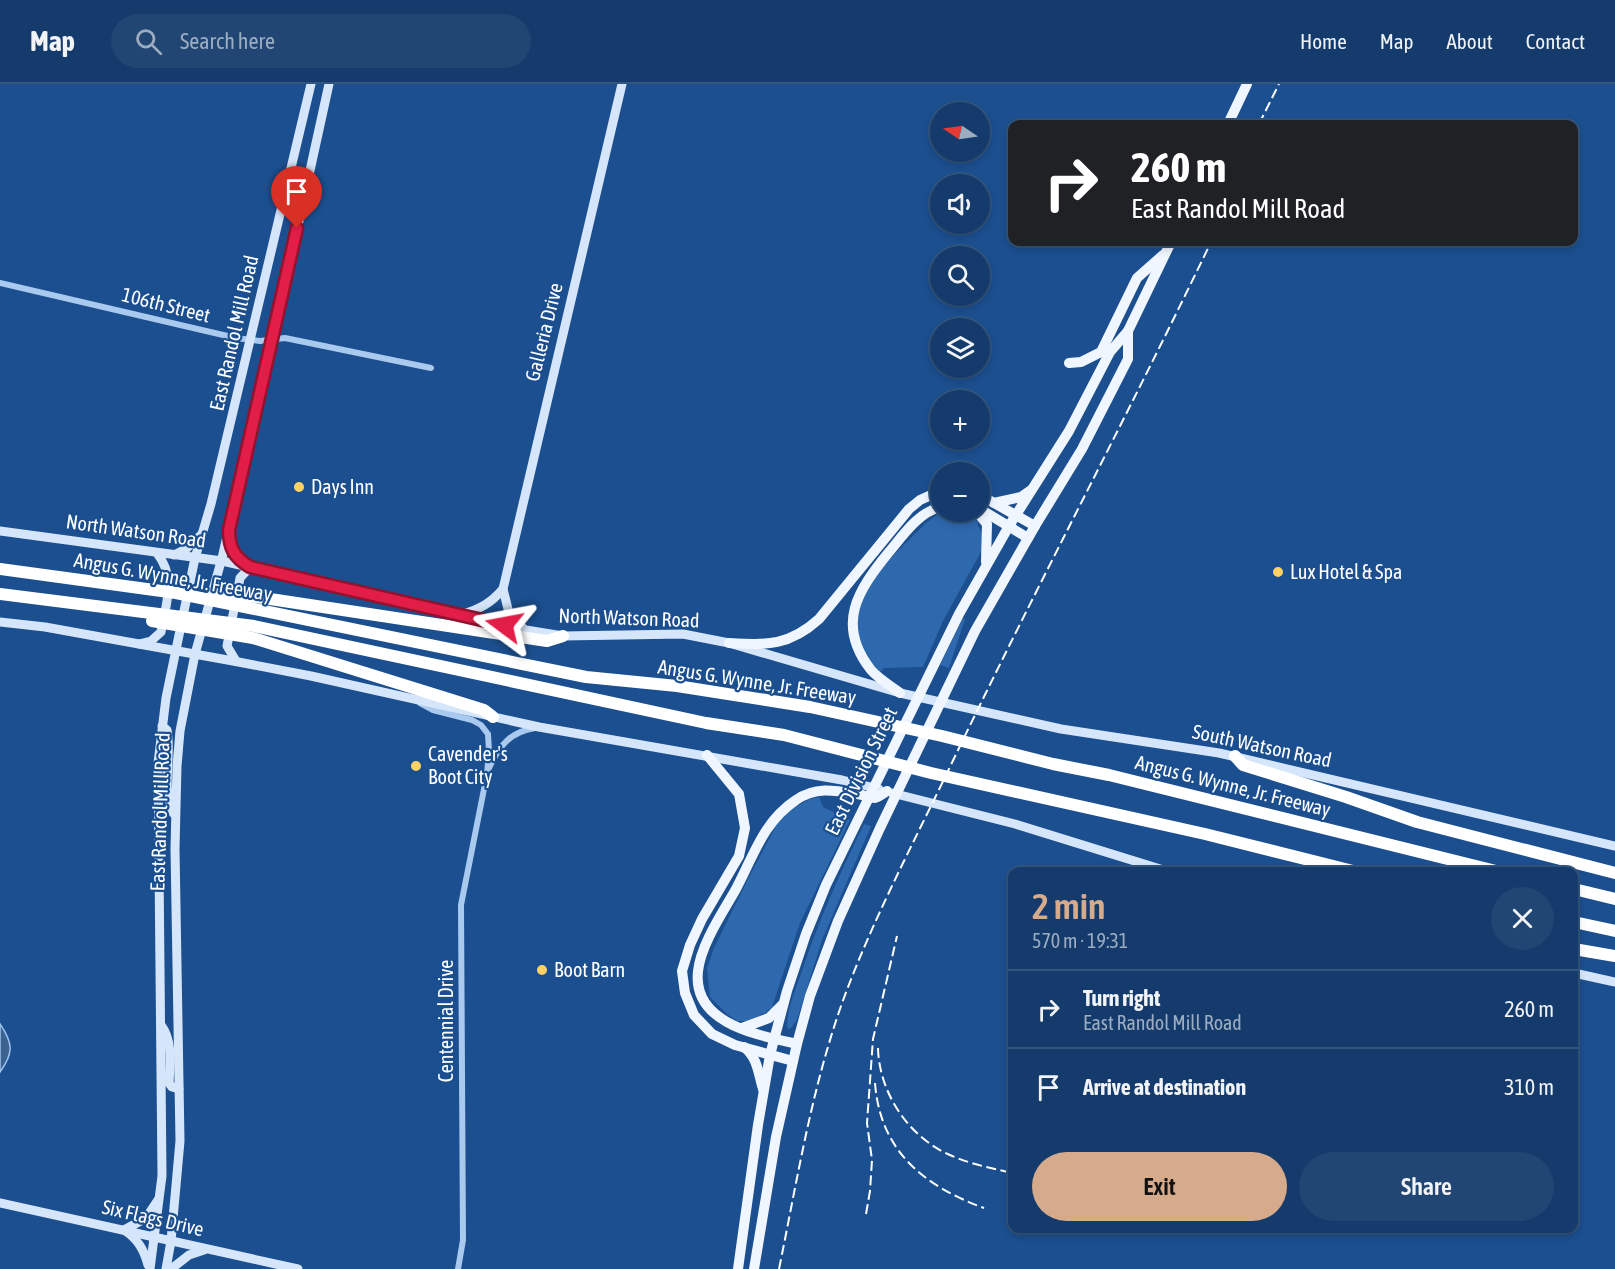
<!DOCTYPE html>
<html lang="en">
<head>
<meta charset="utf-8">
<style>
	:root { --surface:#143b6b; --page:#214673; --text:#f1f3f6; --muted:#9dadc1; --line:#33557e; --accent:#d6ab8b }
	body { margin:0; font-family:"Asap Condensed",sans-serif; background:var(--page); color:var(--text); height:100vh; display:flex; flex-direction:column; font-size:22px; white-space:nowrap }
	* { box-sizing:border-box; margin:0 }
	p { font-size:20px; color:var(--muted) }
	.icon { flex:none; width:33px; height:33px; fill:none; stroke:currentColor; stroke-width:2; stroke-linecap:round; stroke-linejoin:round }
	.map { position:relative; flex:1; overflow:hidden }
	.panel { position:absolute; left:1008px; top:783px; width:570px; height:366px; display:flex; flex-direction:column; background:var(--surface); border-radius:12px; box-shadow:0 3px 9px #0003,0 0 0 2px var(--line) }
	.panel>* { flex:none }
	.hud { position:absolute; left:1008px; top:36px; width:570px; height:126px; border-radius:12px; box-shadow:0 3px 9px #0003,0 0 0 2px var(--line); background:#202124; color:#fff; overflow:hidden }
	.needle { width:39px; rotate:283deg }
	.tools { position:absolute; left:930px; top:18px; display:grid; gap:12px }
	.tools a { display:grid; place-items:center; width:60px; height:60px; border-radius:50%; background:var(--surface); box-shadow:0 3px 9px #0003,0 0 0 2px var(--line); font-size:30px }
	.pin { position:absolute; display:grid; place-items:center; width:51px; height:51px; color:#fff; margin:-62px -26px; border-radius:50% 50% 50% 0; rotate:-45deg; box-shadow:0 0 6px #0007 }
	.pin .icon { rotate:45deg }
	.me { position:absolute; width:66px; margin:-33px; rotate:283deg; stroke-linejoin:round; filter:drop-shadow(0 0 4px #0008) }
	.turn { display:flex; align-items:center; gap:21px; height:126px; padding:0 24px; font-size:27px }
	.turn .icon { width:78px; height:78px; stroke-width:2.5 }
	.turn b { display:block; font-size:42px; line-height:51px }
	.round { display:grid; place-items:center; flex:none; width:63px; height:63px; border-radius:32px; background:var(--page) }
	.overview { display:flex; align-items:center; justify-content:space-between; height:102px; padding:0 24px }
	h1 { font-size:36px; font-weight:600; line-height:45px; color:var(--accent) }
	.cta { display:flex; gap:12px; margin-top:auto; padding:12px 24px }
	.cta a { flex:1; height:69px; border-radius:36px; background:var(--accent); color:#111; font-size:24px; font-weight:600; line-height:69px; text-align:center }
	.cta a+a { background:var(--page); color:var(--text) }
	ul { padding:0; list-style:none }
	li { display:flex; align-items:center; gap:18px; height:78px; padding:0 24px; border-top:2px solid var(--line) }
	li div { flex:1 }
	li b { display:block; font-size:22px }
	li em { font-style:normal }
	header { display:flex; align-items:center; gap:36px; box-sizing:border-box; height:84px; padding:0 30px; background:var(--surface); border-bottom:2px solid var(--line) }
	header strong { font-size:28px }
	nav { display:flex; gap:33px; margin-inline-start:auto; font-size:21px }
	.search { width:420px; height:54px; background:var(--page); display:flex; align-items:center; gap:15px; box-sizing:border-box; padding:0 21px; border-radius:33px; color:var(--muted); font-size:22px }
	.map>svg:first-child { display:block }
	.green { fill:#2e69ad }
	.water { fill:#3c6290; stroke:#9cc4f0; stroke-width:1.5 }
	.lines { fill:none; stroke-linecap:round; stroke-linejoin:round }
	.street { stroke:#a9c9ee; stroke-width:6 }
	.secondary { stroke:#d6e6fa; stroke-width:9 }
	.primary { stroke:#f0f6ff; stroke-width:10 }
	.highway { stroke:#fff; stroke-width:12 }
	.rail { stroke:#fff; stroke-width:2; stroke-dasharray:10 4.5; stroke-linecap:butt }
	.route-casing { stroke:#92132f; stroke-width:15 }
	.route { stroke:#e11d48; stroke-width:10 }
	.poi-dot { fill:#ffd166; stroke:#1b4f8f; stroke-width:2 }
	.labels { text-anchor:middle; stroke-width:4.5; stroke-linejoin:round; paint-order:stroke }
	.street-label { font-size:20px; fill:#fff; stroke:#1b4f8f }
	.poi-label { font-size:20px; fill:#fff; stroke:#1b4f8f; text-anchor:start }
</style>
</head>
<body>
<header>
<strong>Map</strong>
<div class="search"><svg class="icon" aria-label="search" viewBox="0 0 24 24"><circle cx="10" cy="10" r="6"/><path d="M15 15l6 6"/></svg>Search here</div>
<nav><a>Home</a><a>Map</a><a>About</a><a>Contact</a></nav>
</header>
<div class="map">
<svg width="1615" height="1185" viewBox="0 0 1615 1185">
	<rect width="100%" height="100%" fill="#1b4f8f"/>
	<!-- green -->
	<g class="green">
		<path d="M 949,429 C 961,429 970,431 979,439 L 977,440 C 980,444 984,454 984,458 C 983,461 982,463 982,466 L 943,537 L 923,583 L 884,584 L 880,588 C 823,532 886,479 926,439 L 937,431 Z"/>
		<polygon points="963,534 965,535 949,584 940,581"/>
		<polygon points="819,713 823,723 850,736 800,839 771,926 769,925 765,930 763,929 752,937 737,937 727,930 710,913 707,884 714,864 748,795 777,740 790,726 810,715"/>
		<path d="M 864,740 L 871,742 L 822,856 L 797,936 L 790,945 L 787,944 C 787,925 795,907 801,890 C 818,838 840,789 864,740 Z"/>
	</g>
	<!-- water -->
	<path class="water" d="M 0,940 C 13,959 14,969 0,988 Z"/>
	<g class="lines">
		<!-- street -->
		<g class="street">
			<polyline points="0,199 236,254 260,257 285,254 431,284"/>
			<polyline points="420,619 433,626 472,636 481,641 488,650 489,667 487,690 461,821 463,1156 458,1185"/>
			<path d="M 489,684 C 500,661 510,648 535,644"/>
		</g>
		<!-- secondary -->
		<g class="secondary">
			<polyline points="0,447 222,477 526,546 563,552 683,550 729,559 900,609 1061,645 1219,669 1615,762"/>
			<path d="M 229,452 C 230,465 234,473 245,480"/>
			<polyline points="174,471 186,465 201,451"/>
			<path d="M 463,530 C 480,525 491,519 503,505"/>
			<polyline points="0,538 45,543 233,577 311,592 539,643 842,696 879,705"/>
			<polyline points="523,544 510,533 503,505 622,0"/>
			<path d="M 139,560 L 151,557 L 161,548 C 166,518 177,495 157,469"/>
			<polyline points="236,577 227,562 240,494 250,483"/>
			<path d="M 162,642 L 167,646 C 172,674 161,702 173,729"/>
			<polyline points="892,709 1015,740 1170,788"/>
			<polyline points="1574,889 1615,898"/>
			<path d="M 161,941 C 173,957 170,979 169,999 L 172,1003 L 179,1005"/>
			<polyline points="0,1119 298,1185"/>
			<path d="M 148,1181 C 144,1166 138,1155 124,1146 L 146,1134 L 158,1116"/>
			<polyline points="150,1185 162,1092 158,679 166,614 195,474 211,420 311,0"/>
			<polyline points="166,1185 171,1157 180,1057 175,765 177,682 180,647 195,570 222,474 273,255 329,0"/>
			<polyline points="171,1185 189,1171 204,1166"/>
		</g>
		<!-- primary -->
		<g class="primary">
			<polyline points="1228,40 1247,0"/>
			<polyline points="1069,279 1081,278 1101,268 1137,194 1163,171"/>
			<polyline points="980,411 1035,442"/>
			<polyline points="994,419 1021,413 1031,406"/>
			<polyline points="980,425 1028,454"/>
			<polyline points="977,428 987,440 986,478"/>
			<path d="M 729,559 C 768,561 789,562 819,535 L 909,425 L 920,416 L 940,407"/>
			<path d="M 900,609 C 891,602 879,595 871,586 C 835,540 858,506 889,468 C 904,450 918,429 940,423"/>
			<polyline points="707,671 739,710 745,744 739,772 702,835 690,861 682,887 685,909 694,931 712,950 735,961 793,977"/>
			<polyline points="742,944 769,934 782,921"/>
			<path d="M 797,960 C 758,951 692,940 698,887 C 701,860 723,828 736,805 C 754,771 763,738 796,716 C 817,701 838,707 862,711 C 865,712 871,714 875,714 C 879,713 884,709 887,707"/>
			<path d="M 744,963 C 758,974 758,989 763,1005"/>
			<polyline points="738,1185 758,1041 770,971 787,907 806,850 826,801 959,530 1009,442 1069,347 1110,268 1128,247 1171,158"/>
			<polyline points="754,1185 776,1053 797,960 810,912 838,837 880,744 975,547 1035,442 1082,365 1128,275 1128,247"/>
		</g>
		<!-- highway -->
		<g class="highway">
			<polyline points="0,485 176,509 586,593 677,602 810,623 942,652 1053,680 1109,691 1500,788"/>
			<polyline points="0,510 254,542 706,639 784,651 931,689 1205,750 1357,788"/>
			<polyline points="216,511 257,513 547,557 563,552"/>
			<polyline points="152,537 253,554 484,626 493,633"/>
			<polyline points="1235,672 1243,681 1346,713 1417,738 1615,789"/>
			<polyline points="1574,805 1615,815"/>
			<polyline points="1574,838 1615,847"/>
			<polyline points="1574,865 1615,872"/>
		</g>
		<!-- rail -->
		<g class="rail">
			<polyline points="1259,40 1279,0"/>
			<path d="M 878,964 C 879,1008 908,1053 950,1071 C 970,1080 991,1084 1012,1089"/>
			<path d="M 875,999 C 880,1067 924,1102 984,1124"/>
			<polyline points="866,1130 870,1107 872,1076 867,1039 873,955 897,852"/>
			<path d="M 779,1185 C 797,1097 811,1008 841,922 C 870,841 911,764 948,687 C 1033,509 1126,335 1211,158"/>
		</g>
	</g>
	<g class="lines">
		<!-- route casing -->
		<g class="route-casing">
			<path id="route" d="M 297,144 L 229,446 C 229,464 234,473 250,483 L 504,541"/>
		</g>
		<!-- route -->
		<use href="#route" class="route"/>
	</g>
	<!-- markers -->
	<g class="poi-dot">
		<circle cx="299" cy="403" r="6"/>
		<circle cx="1278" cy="488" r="6"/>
		<circle cx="416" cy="682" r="6"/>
		<circle cx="542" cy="886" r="6"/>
	</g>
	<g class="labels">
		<!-- street labels -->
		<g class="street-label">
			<text transform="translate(166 221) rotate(14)" y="7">106th Street</text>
			<text transform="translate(544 248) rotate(-76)" y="7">Galleria Drive</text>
			<text transform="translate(234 249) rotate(-77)" y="7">East Randol Mill Road</text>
			<text transform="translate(136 447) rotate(8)" y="7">North Watson Road</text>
			<text transform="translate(173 493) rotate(10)" y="7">Angus G. Wynne, Jr. Freeway</text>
			<text transform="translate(629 534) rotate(2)" y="7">North Watson Road</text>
			<text transform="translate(757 598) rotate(9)" y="7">Angus G. Wynne, Jr. Freeway</text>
			<text transform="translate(1262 662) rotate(12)" y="7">South Watson Road</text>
			<text transform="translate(861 687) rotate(-64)" y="7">East Division Street</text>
			<text transform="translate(1233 702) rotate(14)" y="7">Angus G. Wynne, Jr. Freeway</text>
			<text transform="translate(160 728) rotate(-88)" y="7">East Randol Mill Road</text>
			<text transform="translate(446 937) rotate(-90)" y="7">Centennial Drive</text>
			<text transform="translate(153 1134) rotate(13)" y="7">Six Flags Drive</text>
		</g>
		<!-- poi labels -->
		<g class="poi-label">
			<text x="311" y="410">Days Inn</text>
			<text x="1290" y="495">Lux Hotel &amp; Spa</text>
			<text x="428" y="677">Cavender's<tspan x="428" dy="23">Boot City</tspan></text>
			<text x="554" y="893">Boot Barn</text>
		</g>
	</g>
</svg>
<div class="tools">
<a><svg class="needle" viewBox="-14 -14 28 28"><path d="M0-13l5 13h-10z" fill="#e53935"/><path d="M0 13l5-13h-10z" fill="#9dadc1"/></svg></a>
<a><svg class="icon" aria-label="sound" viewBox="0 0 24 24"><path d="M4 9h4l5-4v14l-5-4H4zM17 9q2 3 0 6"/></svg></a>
<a><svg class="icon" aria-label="search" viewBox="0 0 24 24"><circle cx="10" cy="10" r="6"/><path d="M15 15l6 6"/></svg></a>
<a><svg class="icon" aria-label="layers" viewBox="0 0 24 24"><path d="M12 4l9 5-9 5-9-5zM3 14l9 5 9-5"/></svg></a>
<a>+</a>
<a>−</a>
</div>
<div class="pin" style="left:297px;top:144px;background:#d93025"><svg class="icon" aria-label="arrive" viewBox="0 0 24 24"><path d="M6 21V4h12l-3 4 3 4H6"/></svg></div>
<svg class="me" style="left:504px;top:541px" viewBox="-20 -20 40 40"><path d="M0-17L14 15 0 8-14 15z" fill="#e11d48" stroke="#fff" stroke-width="4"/></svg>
<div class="hud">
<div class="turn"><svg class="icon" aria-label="right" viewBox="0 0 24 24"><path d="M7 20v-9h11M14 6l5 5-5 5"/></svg><div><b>260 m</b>East Randol Mill Road</div></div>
</div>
<section class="panel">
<div class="overview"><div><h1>2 min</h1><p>570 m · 19:31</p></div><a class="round"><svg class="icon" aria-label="close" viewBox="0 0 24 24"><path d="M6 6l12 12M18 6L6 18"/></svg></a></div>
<ul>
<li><svg class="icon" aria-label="right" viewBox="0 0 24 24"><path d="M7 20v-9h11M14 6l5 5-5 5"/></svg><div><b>Turn right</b><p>East Randol Mill Road</p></div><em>260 m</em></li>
<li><svg class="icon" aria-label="arrive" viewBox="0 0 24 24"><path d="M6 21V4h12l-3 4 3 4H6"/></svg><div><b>Arrive at destination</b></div><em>310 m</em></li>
</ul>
<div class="cta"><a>Exit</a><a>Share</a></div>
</section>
</div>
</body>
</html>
